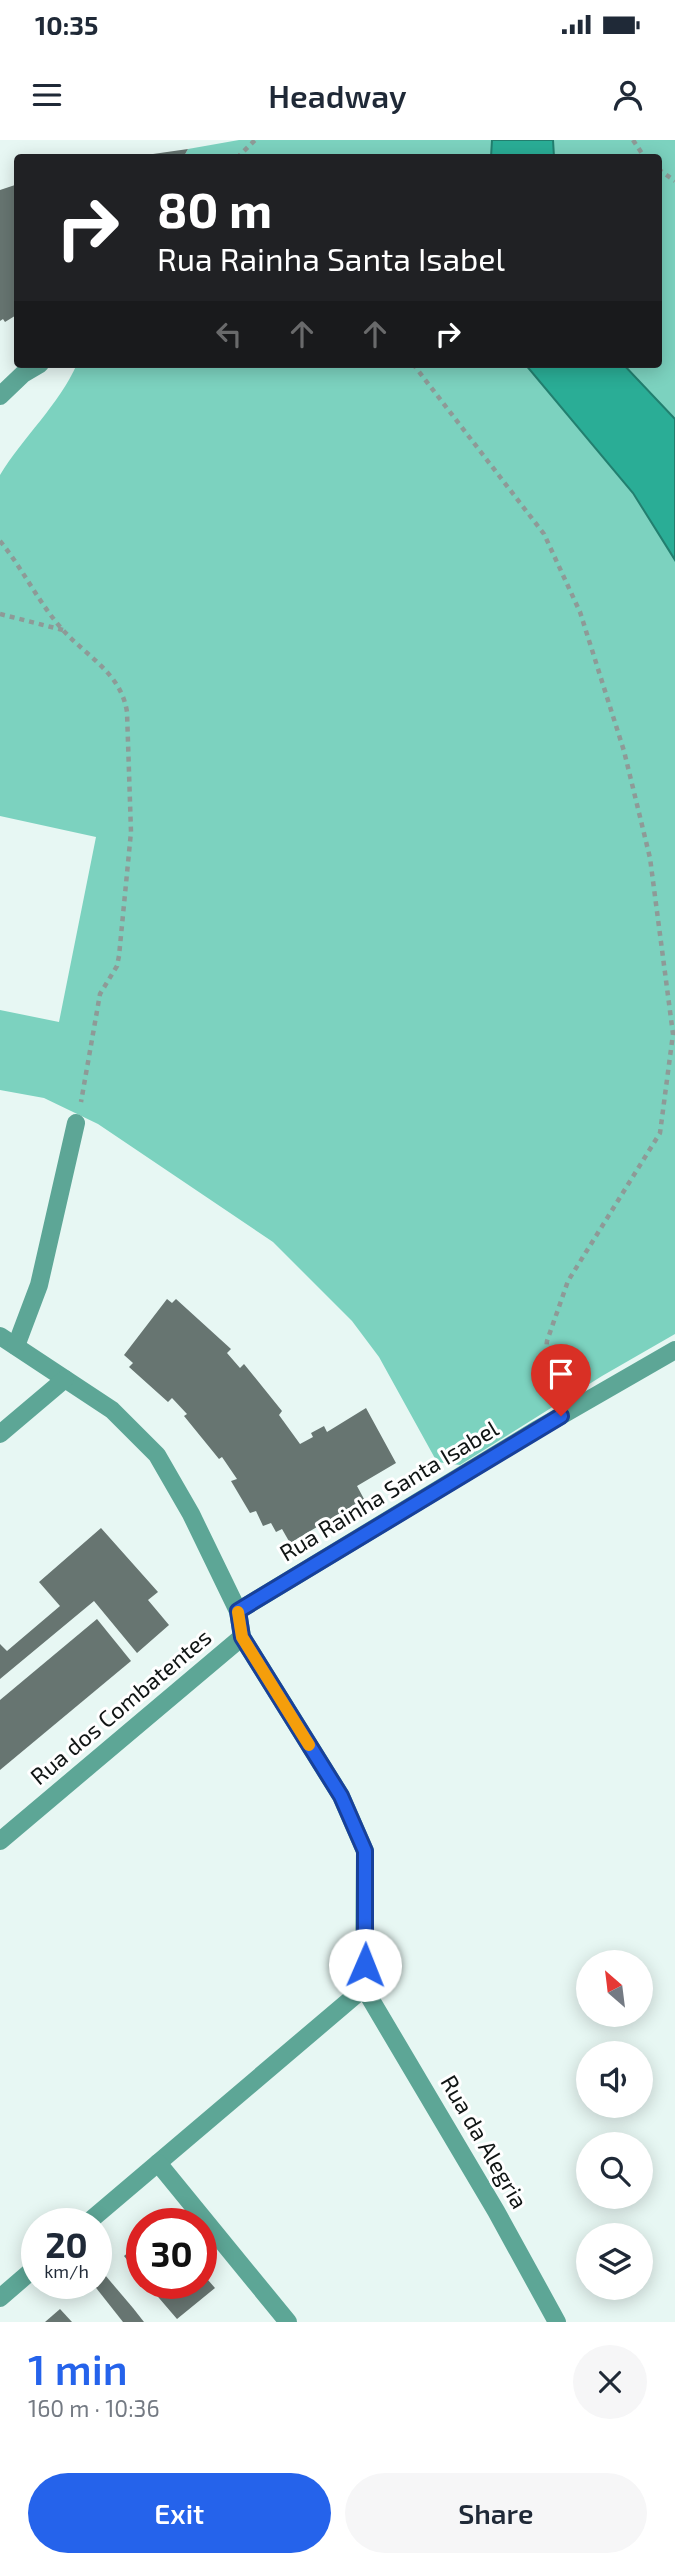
<!DOCTYPE html>
<html lang="en">
<head>
<meta charset="utf-8">
<style>
	:root { --surface:#fff; --page:#f6f6f7; --text:#1f2937; --muted:#747a83; --accent:#2563eb }
	body { margin:0; font-family:"Exo 2",sans-serif; background:var(--page); color:var(--text); height:100vh; display:flex; flex-direction:column; font-size:26px; white-space:nowrap }
	* { box-sizing:border-box; margin:0 }
	p { font-size:23px; color:var(--muted) }
	.icon { flex:none; width:38px; height:38px; fill:none; stroke:currentColor; stroke-width:2; stroke-linecap:round; stroke-linejoin:round }
	.map { position:relative; height:2182px; overflow:hidden }
	.details { display:flex; flex-direction:column; background:var(--surface); flex:1 }
	.details>* { flex:none }
	.guide { position:absolute; left:14px; top:14px; width:648px; height:214px; border-radius:7px; box-shadow:0 4px 18px #0003; background:#202124; color:#fff; overflow:hidden }
	.needle { width:46px; rotate:332deg }
	.buttons { position:absolute; left:576px; top:1810px; display:grid; gap:14px }
	.buttons a { display:grid; place-items:center; width:77px; height:77px; border-radius:50%; background:var(--surface); box-shadow:0 4px 18px #0003; font-size:35px }
	.speed { position:absolute; left:21px; top:2068px; display:flex; gap:14px; font-size:35px; font-weight:700; text-align:center }
	.speed>* { display:grid; place-content:center; width:91px; height:91px; border-radius:50%; background:var(--surface); box-shadow:0 4px 18px #0003; line-height:1 }
	.speed small { font-size:18px; font-weight:400 }
	.speed .limit { border:10px solid #d22; background:#fff; color:#111 }
	.pin { position:absolute; display:grid; place-items:center; width:60px; height:60px; color:#fff; margin:-72px -30px; border-radius:50% 50% 50% 0; rotate:-45deg; box-shadow:0 0 7px #0007 }
	.pin .icon { rotate:45deg }
	.me { position:absolute; width:77px; margin:-38px; rotate:1deg; stroke-linejoin:round; filter:drop-shadow(0 0 5px #0008) }
	.turn { display:flex; align-items:center; gap:24px; height:147px; padding:0 28px; font-size:32px }
	.turn .icon { width:91px; height:91px; stroke-width:2.5 }
	.turn b { display:block; font-size:49px; line-height:60px }
	.lanes { display:flex; align-items:center; height:66px; padding:0 28px; background:#0003; justify-content:center; gap:35px; direction:ltr }
	.lanes .off { opacity:.35 }
	.round { display:grid; place-items:center; flex:none; width:74px; height:74px; border-radius:37px; background:var(--page) }
	.headline { display:flex; align-items:center; justify-content:space-between; height:119px; padding:0 28px }
	h1 { font-size:42px; font-weight:600; line-height:52px; color:var(--accent) }
	.cta { display:flex; gap:14px; margin-top:auto; padding:14px 28px }
	.cta a { flex:1; height:80px; border-radius:42px; background:var(--accent); color:#fff; font-size:28px; font-weight:600; line-height:80px; text-align:center }
	.cta a+a { background:var(--page); color:var(--text) }
	.status { display:flex; justify-content:space-between; align-items:center; height:49px; padding:0 35px; background:var(--surface); direction:ltr }
	.status svg { height:19px; fill:currentColor }
	header { display:flex; justify-content:space-between; align-items:center; height:91px; padding:0 28px; background:var(--surface); font-size:32px; font-weight:600 }
	.map>svg:first-child { display:block }
	.green { fill:#7cd2bf }
	.water { fill:#2aad96; stroke:#227f6f; stroke-width:2 }
	.building { fill:#677571 }
	.lines { fill:none; stroke-linecap:round; stroke-linejoin:round }
	.path { stroke:#8e9a97; stroke-width:4.5; stroke-dasharray:5 5; stroke-linecap:butt }
	.minor { stroke:#5da696; stroke-width:18 }
	.route-casing { stroke:#184099; stroke-width:18 }
	.route { stroke:#2563eb; stroke-width:12 }
	.slow { stroke:#f59e0b; stroke-width:12 }
	.labels { text-anchor:middle; stroke-width:6; stroke-linejoin:round; paint-order:stroke }
	.street-label { font-size:23px; fill:#101514; stroke:#fff }
</style>
</head>
<body>
<div class="status"><b>10:35</b><svg viewBox="0 0 49 12"><path d="M0 12V9h3v3zM5 12V6h3v6zM10 12V3h3v9zM15 12V0h3v12zM26 1h20v11H26zM47 4h2v5h-2z"/></svg></div>
<header><svg class="icon" aria-label="menu" viewBox="0 0 24 24"><path d="M4 6h16M4 12h16M4 18h16"/></svg>Headway<svg class="icon" aria-label="person" viewBox="0 0 24 24"><circle cx="12" cy="8" r="4"/><path d="M4 21q1-7 8-7t8 7"/></svg></header>
<div class="map">
<svg width="675" height="2182" viewBox="0 0 675 2182">
	<rect width="100%" height="100%" fill="#e7f7f3"/>
	<!-- green -->
	<g class="green">
		<polygon points="239,0 492,0 491,17 183,18 188,9"/>
		<polygon points="553,0 675,0 675,279 623,224 658,224 658,18 554,17"/>
		<path d="M 77,224 L 525,224 L 633,353 L 675,420 L 675,1194 L 602,1236 L 460,1325 L 437,1322 L 379,1217 L 352,1181 L 273,1102 L 98,984 L 44,958 L 0,950 L 0,870 L 59,882 L 96,697 L 0,676 L 0,335 C 23,297 59,265 77,224 Z"/>
	</g>
	<!-- water -->
	<g class="water">
		<polygon points="492,0 553,0 554,17 491,17"/>
		<polygon points="525,224 623,224 675,279 675,420 633,353"/>
	</g>
	<!-- building -->
	<g class="building">
		<polygon points="188,9 183,18 139,18 139,16"/>
		<polygon points="18,44 18,174 5,182 3,179 0,181 0,50"/>
		<polygon points="167,1159 172,1163 176,1159 231,1209 227,1213 240,1228 244,1224 282,1271 279,1275 300,1304 313,1297 311,1293 324,1286 327,1292 366,1268 396,1323 357,1346 364,1359 290,1403 282,1389 276,1392 271,1383 263,1386 256,1371 250,1373 231,1341 237,1339 222,1317 219,1319 184,1276 187,1274 172,1258 168,1262 129,1227 133,1223 124,1215"/>
		<polygon points="101,1388 158,1452 148,1460 169,1485 137,1513 94,1461 0,1539 0,1504 7,1511 60,1466 39,1442"/>
		<polygon points="97,1479 131,1521 0,1630 0,1560"/>
		<polygon points="142,2101 142,2138 124,2116"/>
		<polygon points="201,2132 215,2148 177,2179 147,2144 201,2144"/>
		<polygon points="105,2135 133,2168 144,2182 123,2182 93,2144"/>
		<polygon points="60,2169 72,2182 45,2182"/>
	</g>
	<g class="lines">
		<!-- path -->
		<g class="path">
			<polyline points="633,0 645,18"/>
			<polyline points="237,18 255,0"/>
			<polyline points="658,29 675,41"/>
			<polyline points="413,224 544,394 580,472 624,611 650,718 673,894 660,993 568,1141 547,1201 541,1259"/>
			<path d="M 0,401 C 23,429 38,462 62,489 C 87,517 121,533 127,572 L 131,692 L 119,816 L 117,826 L 100,854 L 81,962"/>
			<polyline points="0,474 63,490"/>
		</g>
		<!-- minor -->
		<g class="minor">
			<polyline points="0,256 23,234 40,224"/>
			<polyline points="0,1196 112,1270 157,1315 191,1374 238,1471 242,1497 341,1656 365,1711 364,1848 86,2084"/>
			<polyline points="16,1206 39,1145 76,983"/>
			<polyline points="0,1294 65,1239"/>
			<polyline points="238,1471 538,1289 675,1210"/>
			<polyline points="0,1701 242,1497"/>
			<polyline points="364,1848 496,2071 557,2182"/>
			<polyline points="158,2023 288,2182"/>
			<polyline points="0,2158 37,2126"/>
		</g>
	</g>
	<g class="lines">
		<!-- route casing -->
		<g class="route-casing">
			<polyline id="route" points="365,1825 365,1711 341,1656 242,1497 238,1471 561,1276"/>
		</g>
		<!-- route -->
		<use href="#route" class="route"/>
		<!-- slow -->
		<polyline class="slow" points="238,1472 242,1497 309,1605"/>
	</g>
	<g class="labels">
		<!-- street labels -->
		<g class="street-label">
			<text transform="translate(389 1351) rotate(-31)" y="8">Rua Rainha Santa Isabel</text>
			<text transform="translate(121 1567) rotate(-40)" y="8">Rua dos Combatentes</text>
			<text transform="translate(484 2002) rotate(60)" y="8">Rua da Alegria</text>
		</g>
	</g>
</svg>
<div class="buttons">
<a><svg class="needle" viewBox="-14 -14 28 28"><path d="M0-13l5 13h-10z" fill="#e53935"/><path d="M0 13l5-13h-10z" fill="#747a83"/></svg></a>
<a><svg class="icon" aria-label="sound" viewBox="0 0 24 24"><path d="M4 9h4l5-4v14l-5-4H4zM17 9q2 3 0 6"/></svg></a>
<a><svg class="icon" aria-label="search" viewBox="0 0 24 24"><circle cx="10" cy="10" r="6"/><path d="M15 15l6 6"/></svg></a>
<a><svg class="icon" aria-label="layers" viewBox="0 0 24 24"><path d="M12 4l9 5-9 5-9-5zM3 14l9 5 9-5"/></svg></a>
</div>
<div class="speed"><div>20<small>km/h</small></div><div class="limit">30</div></div>
<div class="pin" style="left:561px;top:1276px;background:#d93025"><svg class="icon" aria-label="arrive" viewBox="0 0 24 24"><path d="M6 21V4h12l-3 4 3 4H6"/></svg></div>
<svg class="me" style="left:365px;top:1825px" viewBox="-20 -20 40 40"><circle r="19" fill="#fff"/><path d="M0-13L10 11 0 6-10 11z" fill="#2563eb"/></svg>
<div class="guide">
<div class="turn"><svg class="icon" aria-label="right" viewBox="0 0 24 24"><path d="M7 20v-9h11M14 6l5 5-5 5"/></svg><div><b>80 m</b>Rua Rainha Santa Isabel</div></div>
<div class="lanes"><svg class="icon off" aria-label="left" viewBox="0 0 24 24"><path d="M17 20v-9H6M10 6l-5 5 5 5"/></svg><svg class="icon off" aria-label="ahead" viewBox="0 0 24 24"><path d="M12 20V5M6 11l6-6 6 6"/></svg><svg class="icon off" aria-label="ahead" viewBox="0 0 24 24"><path d="M12 20V5M6 11l6-6 6 6"/></svg><svg class="icon" aria-label="right" viewBox="0 0 24 24"><path d="M7 20v-9h11M14 6l5 5-5 5"/></svg></div>
</div>
</div>
<section class="details">
<div class="headline"><div><h1>1 min</h1><p>160 m · 10:36</p></div><a class="round"><svg class="icon" aria-label="close" viewBox="0 0 24 24"><path d="M6 6l12 12M18 6L6 18"/></svg></a></div>
<div class="cta"><a>Exit</a><a>Share</a></div>
</section>
</body>
</html>
